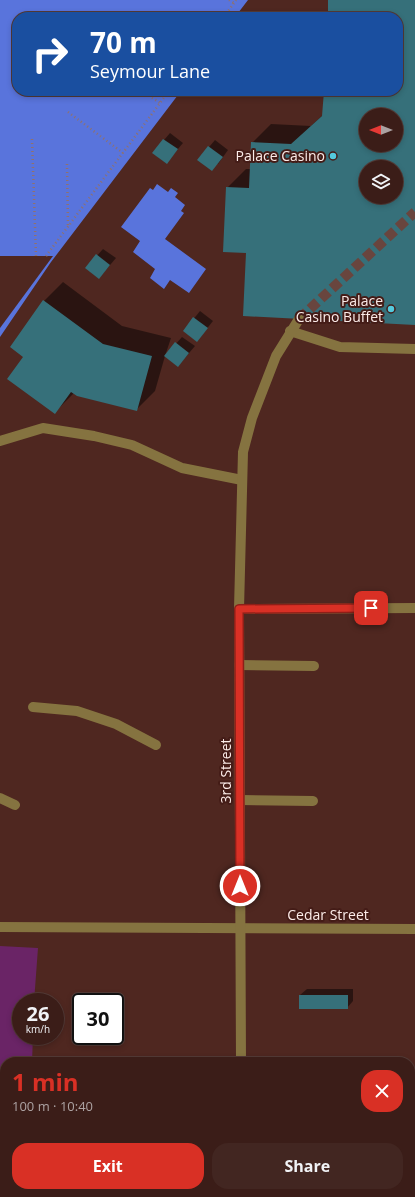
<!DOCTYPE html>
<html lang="en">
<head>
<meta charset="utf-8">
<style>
	:root { --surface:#3b1d18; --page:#422621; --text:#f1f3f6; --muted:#aca2a2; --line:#543b37; --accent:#d93025 }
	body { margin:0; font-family:"Open Sans",sans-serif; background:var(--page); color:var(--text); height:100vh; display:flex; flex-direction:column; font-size:15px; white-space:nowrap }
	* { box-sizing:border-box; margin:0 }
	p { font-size:13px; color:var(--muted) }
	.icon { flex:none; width:22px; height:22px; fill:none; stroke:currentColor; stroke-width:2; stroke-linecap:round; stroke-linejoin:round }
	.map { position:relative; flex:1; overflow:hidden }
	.drawer { position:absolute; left:0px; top:1057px; width:415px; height:140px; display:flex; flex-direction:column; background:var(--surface); border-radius:16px 16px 0 0; box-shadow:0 2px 6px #0003,0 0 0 1px var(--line) }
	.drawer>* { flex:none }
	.top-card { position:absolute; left:12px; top:12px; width:391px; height:84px; border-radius:16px; box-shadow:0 2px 6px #0003,0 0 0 1px var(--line); background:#1a4fa0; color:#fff; overflow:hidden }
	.needle { width:26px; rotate:270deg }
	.buttons { position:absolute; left:359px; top:108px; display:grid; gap:8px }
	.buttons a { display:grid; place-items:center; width:44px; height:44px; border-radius:50%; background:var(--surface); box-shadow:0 2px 6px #0003,0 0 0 1px var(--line); font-size:20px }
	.speed { position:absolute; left:12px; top:993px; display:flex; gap:8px; font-size:20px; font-weight:700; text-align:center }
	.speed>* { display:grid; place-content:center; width:52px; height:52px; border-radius:50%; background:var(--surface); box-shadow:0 2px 6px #0003,0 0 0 1px var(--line); line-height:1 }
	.speed small { font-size:10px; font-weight:400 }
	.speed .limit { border:2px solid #111; border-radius:6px; background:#fff; color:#111 }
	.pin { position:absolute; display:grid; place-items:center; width:34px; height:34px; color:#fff; margin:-17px; border-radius:8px; box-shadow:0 2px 6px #0006 }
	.me { position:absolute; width:44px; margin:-22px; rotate:0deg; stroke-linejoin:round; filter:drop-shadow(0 0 3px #0008) }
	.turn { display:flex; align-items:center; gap:14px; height:84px; padding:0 12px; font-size:18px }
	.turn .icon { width:52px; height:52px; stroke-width:2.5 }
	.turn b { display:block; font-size:28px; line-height:34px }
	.round { display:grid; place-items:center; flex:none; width:42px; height:42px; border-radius:16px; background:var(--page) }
	.overview { display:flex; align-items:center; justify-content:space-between; height:68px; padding:0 12px }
	h1 { font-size:24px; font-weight:700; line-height:30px; color:var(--accent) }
	.action { display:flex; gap:8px; margin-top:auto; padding:8px 12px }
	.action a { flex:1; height:46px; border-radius:16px; background:var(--accent); color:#fff; font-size:16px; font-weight:700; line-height:46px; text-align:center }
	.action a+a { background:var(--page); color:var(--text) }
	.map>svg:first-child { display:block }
	.green { fill:#6a2466 }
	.water { fill:#5974dc }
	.pier { fill:#4f2720 }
	.shadow { fill:#0007; fill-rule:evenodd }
	.building { fill:#36707a; fill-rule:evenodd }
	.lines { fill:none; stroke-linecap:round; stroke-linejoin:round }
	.minor-tunnel { stroke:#69453e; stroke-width:10; stroke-dasharray:10 5; stroke-linecap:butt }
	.path { stroke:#90716c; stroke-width:2.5; stroke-dasharray:1 3; stroke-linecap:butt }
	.minor { stroke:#857340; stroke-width:10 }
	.route-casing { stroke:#8d1f18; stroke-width:10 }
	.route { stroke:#d93025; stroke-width:7 }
	.poi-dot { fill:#54cadd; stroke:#441c17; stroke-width:1.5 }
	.labels { text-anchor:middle; stroke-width:4; stroke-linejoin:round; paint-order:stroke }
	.poi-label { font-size:14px; fill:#fcece9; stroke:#441c17; text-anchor:end }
	.street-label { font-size:14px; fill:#fcece9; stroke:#441c17 }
</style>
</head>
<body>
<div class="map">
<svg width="415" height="1197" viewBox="0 0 415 1197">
	<rect width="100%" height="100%" fill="#4f2720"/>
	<!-- green -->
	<polygon class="green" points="0,946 38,948 34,1002 21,1002 21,1036 33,1036 32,1062 5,1062 5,1076 0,1077"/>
	<!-- water -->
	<g class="water">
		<polygon points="0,0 248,0 235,17 17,17 17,91 181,91 51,262 0,337"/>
		<polygon points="157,184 168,192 171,188 178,193 175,197 185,205 181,211 184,213 165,239 206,269 189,293 170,280 164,289 150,278 155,269 133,252 140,241 121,227 150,188 153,190"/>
	</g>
	<!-- pier -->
	<polygon class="pier" points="0,256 53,256 0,328"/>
	<!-- shadow -->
	<g class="shadow">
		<path d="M 329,0 L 415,0 L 415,324 L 247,252 L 227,188 L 246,169 L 251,169 L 252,143 L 271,124 L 311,126 L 324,114 L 325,91 L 398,91 L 398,17 L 329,17 ZM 366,115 L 396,115 L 396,145 L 366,145 ZM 366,167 L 396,167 L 396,197 L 366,197 Z"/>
		<polygon points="170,133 183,143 166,163 153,153"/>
		<polygon points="215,140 228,150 218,164 198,160"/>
		<polygon points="103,249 116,258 99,278 86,268"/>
		<polygon points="63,282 122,326 171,338 165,356 182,337 195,346 178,366 165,356 155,391 136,410 74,393 55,412 25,356 44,301"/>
		<polygon points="200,311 213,321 197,341 184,331"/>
		<polygon points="307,989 353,989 353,1001 347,1008 300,995"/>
	</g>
	<!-- building -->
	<g class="building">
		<path d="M 328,0 L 415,0 L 415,325 L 243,316 L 246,253 L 223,252 L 226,187 L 249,188 L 251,142 L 291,144 L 322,116 L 324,91 L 398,91 L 398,17 L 328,17 ZM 366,115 L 396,115 L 396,145 L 366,145 ZM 366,167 L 396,167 L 396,197 L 366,197 Z"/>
		<polygon points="163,139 178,149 167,164 152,153"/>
		<polygon points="208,146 223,157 212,171 197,160"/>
		<polygon points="96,254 110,265 99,279 85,268"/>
		<polygon points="43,300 103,344 152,356 137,411 77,396 71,392 55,414 7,379 23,357 10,347"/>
		<polygon points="193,317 208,328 197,342 183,331"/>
		<polygon points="175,342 189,353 178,367 164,356"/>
		<rect x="299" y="995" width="49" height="14"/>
	</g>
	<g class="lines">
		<!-- minor-tunnel -->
		<polyline class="minor-tunnel" points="299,319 415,212"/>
		<!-- path -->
		<g class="path">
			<polyline points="229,0 234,3"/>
			<polyline points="140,12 146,17"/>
			<polyline points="224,17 236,0"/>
			<polyline points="142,91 160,103"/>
			<polyline points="68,112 123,153"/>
			<polyline points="32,139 36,256"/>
			<polyline points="67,164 68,226"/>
			<polyline points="46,256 169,91"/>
		</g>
		<!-- minor -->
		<g class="minor">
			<polyline points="290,331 340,347 415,349"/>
			<polyline points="0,441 43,428 94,436 132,445 182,468 242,480"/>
			<polyline points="239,609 415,608"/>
			<polyline points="239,665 314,666"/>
			<polyline points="33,707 77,711 116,724 156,745"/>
			<polyline points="0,798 15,805"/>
			<polyline points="240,800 313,801"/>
			<polyline points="0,927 415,929"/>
			<polyline points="241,1062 239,609 243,452 252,418 276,356 299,319"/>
			<polyline points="242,1192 242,1197"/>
		</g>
	</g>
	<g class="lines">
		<!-- route casing -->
		<g class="route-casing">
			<polyline id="route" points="240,886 239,609 371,608"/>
		</g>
		<!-- route -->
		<use href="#route" class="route"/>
	</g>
	<!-- markers -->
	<g class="poi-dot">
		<circle cx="333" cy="156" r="4"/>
		<circle cx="391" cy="309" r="4"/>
	</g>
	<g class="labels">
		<!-- poi labels -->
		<g class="poi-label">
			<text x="325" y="161">Palace Casino</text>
			<text x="383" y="306">Palace<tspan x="383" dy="16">Casino Buffet</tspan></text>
		</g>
		<!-- street labels -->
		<g class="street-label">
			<text transform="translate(226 771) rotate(-90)" y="5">3rd Street</text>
			<text x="328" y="920">Cedar Street</text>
		</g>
	</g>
</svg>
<div class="buttons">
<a><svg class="needle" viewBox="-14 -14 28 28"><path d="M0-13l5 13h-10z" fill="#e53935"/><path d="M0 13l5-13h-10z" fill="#aca2a2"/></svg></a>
<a><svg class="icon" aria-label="layers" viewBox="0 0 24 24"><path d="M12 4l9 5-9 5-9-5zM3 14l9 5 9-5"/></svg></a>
</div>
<div class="speed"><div>26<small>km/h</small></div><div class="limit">30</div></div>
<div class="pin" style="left:371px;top:608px;background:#d93025"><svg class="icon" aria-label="arrive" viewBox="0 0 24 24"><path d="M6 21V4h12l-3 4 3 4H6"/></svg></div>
<svg class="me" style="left:240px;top:886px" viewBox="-20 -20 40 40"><circle r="17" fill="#d93025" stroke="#fff" stroke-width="3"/><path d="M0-11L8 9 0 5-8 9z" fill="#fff"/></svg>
<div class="top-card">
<div class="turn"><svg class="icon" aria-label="right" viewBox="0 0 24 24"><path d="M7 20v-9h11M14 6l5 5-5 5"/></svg><div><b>70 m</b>Seymour Lane</div></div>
</div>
<section class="drawer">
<div class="overview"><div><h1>1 min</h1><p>100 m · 10:40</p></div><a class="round" style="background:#d93025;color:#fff"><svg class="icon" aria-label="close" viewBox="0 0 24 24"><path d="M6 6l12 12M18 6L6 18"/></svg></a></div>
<div class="action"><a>Exit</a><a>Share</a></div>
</section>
</div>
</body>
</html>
